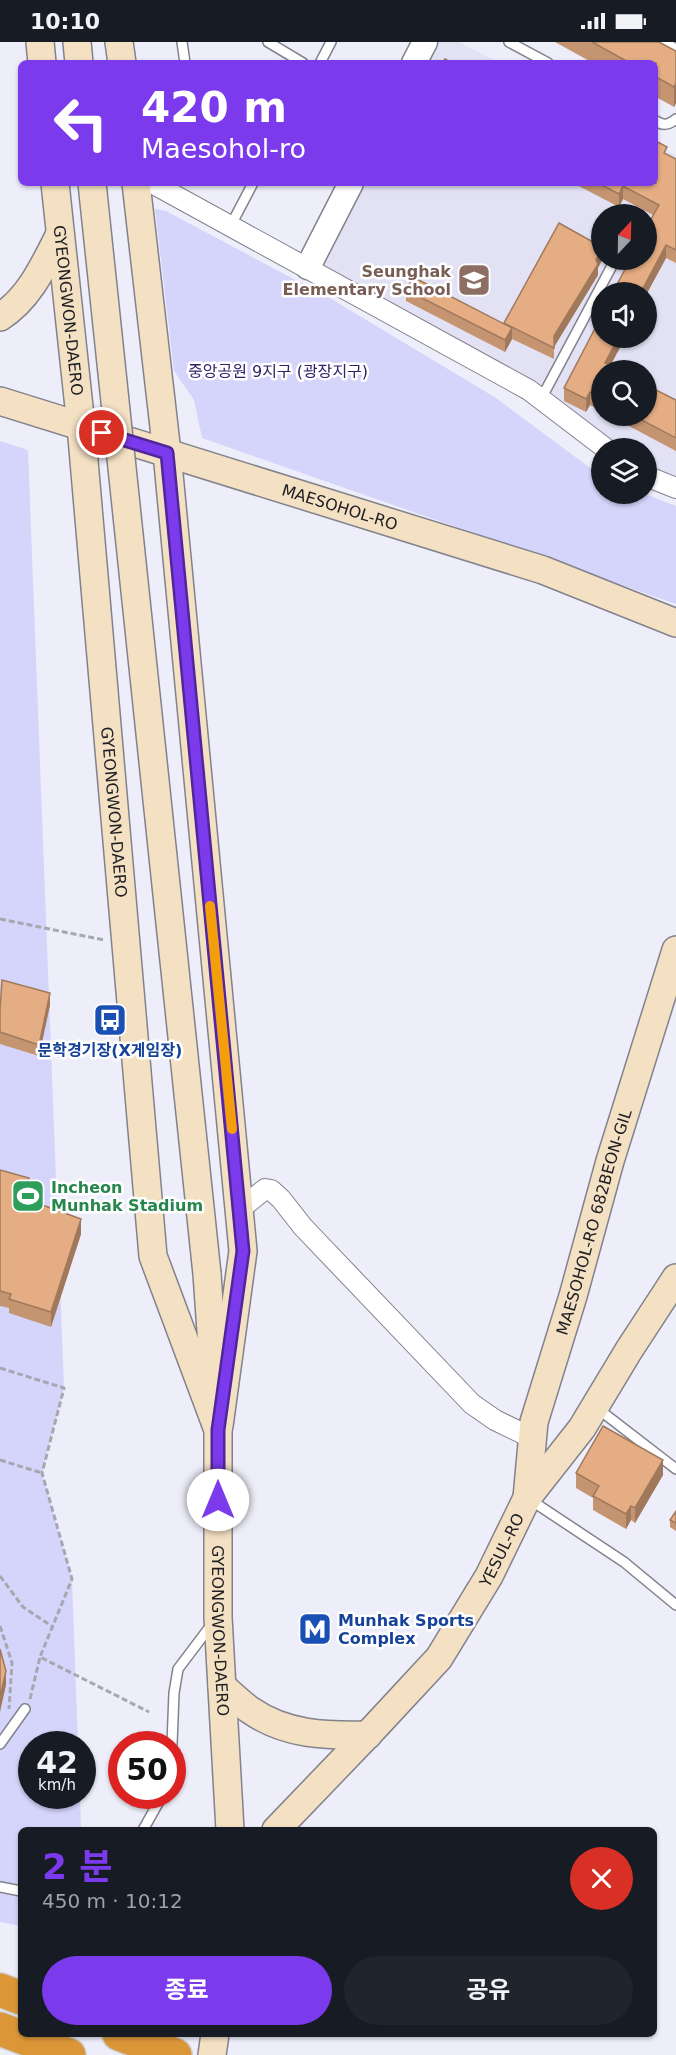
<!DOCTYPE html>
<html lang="ko">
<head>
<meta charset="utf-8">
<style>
	:root { --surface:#171b24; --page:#20242c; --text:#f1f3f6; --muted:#9ea1a6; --accent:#7c3aed }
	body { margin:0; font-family:"DejaVu Sans","Noto Sans KR",sans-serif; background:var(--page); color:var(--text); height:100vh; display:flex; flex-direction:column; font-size:22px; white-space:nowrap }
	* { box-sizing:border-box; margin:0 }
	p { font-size:20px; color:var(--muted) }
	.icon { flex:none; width:33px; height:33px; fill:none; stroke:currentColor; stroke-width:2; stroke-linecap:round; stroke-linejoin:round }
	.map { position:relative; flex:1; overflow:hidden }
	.drawer { position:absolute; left:18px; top:1785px; width:639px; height:210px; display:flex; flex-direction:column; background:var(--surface); border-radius:9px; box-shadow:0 2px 4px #0004 }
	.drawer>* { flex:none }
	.banner { position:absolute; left:18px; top:18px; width:640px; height:126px; border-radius:9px; box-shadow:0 2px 4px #0004; background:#7c3aed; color:#fff; overflow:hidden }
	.needle { width:39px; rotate:22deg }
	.tools { position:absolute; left:591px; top:162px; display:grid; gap:12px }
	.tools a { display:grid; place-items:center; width:66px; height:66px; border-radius:50%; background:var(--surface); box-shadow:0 2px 4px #0004; font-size:30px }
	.speed { position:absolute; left:18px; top:1689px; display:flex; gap:12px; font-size:30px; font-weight:700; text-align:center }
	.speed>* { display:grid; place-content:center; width:78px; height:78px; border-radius:50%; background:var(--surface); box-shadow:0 2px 4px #0004; line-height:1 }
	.speed small { font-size:15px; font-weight:400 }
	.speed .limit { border:9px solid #d22; background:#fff; color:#111 }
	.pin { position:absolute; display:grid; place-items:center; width:51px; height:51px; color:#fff; margin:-26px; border:3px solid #fff; border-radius:50%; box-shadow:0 2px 6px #0007 }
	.me { position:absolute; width:66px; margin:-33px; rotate:0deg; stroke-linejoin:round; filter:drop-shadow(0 0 4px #0008) }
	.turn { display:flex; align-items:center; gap:21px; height:126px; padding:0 24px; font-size:27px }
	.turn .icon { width:78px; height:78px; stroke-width:2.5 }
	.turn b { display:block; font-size:42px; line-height:51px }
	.round { display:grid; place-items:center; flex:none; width:63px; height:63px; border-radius:32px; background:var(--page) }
	.headline { display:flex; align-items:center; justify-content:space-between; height:102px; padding:0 24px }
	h1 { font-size:36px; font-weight:700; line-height:45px; color:var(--accent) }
	.action { display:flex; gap:12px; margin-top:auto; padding:12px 24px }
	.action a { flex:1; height:69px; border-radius:36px; background:var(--accent); color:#fff; font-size:24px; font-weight:700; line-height:69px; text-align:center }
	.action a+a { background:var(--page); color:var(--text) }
	.status { display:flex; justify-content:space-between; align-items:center; height:42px; padding:0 30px; background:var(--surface); direction:ltr }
	.status svg { height:16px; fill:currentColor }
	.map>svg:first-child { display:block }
	.built { fill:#e3e2f5; fill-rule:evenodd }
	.green { fill:#d5d4fb }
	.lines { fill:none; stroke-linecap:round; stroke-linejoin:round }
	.service-casing { stroke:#82828d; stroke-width:12 }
	.minor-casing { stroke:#82828d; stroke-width:22 }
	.tertiary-casing { stroke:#82828d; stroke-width:27 }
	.secondary-casing { stroke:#82828d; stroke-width:30 }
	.motorway-casing { stroke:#cececf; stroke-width:36 }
	.path { stroke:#a7a7b0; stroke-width:3; stroke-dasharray:6 3; stroke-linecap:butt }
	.service { stroke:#fff; stroke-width:9 }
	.minor { stroke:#fff; stroke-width:20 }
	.tertiary { stroke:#fff; stroke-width:24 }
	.secondary { stroke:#f4e0c3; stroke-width:27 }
	.motorway { stroke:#db9637; stroke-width:33 }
	.secondary-bridge-casing { stroke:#82828d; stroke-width:30; stroke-linecap:butt }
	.secondary-bridge { stroke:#f4e0c3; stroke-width:27 }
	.wall { fill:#c59571 }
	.shaded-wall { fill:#a0795c }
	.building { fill:#e5ad83; stroke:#a0795c; stroke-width:1.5 }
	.route-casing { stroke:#51269a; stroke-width:15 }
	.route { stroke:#7c3aed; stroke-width:10 }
	.slow { stroke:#f59e0b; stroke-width:10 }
	.labels { text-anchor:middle; stroke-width:5; stroke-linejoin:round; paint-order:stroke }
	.education-label { font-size:16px; font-weight:bold; fill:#785e54; stroke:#fff; text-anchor:end }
	.street-label { font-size:16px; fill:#202024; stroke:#fff }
	.park-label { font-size:16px; fill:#312369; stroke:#fff }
	.transit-label { font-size:16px; font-weight:bold; fill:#164399; stroke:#fff }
	.leisure-label { font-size:16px; font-weight:bold; fill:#27864d; stroke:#fff; text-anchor:start }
</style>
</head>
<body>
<div class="status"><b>10:10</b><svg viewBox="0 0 49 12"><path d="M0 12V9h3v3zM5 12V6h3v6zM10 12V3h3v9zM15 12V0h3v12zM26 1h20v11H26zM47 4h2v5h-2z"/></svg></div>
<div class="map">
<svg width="676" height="2013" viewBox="0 0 676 2013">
	<rect width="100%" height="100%" fill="#eeeefa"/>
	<!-- built -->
	<g class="built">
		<polygon points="425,0 459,0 499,21 414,21"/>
		<path d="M 656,103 L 676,113 L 676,446 L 647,434 L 646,406 L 605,406 L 308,225 L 351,141 L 656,141 ZM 602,172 L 646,172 L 646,218 L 602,218 ZM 602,250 L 646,250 L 646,296 L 602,296 ZM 602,328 L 646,328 L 646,374 L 602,374 Z"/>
	</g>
	<!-- green -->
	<g class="green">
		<polygon points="155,167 166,169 333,258 496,356 601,434 602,452 645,452 676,464 676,562 202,396 194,358 174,329"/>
		<polygon points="0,399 28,408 64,1346 42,1431 72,1537 78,1702 32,1702 32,1754 80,1754 81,1788 21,1788 21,1884 0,1880"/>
	</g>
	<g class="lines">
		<!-- service casing -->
		<g class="service-casing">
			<g id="service">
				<polyline points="182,0 185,21"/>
				<polyline points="268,0 303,21"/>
				<polyline points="509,0 548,21"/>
				<polyline points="664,0 676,7"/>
				<polyline points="320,21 331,0"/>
				<path d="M 656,79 C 663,84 669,83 676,77"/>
				<polyline points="231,183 253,141"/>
				<polyline points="541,357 615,218"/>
				<polyline points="597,1366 676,1427"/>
				<polyline points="529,1457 624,1520 676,1563"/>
				<polyline points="0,1702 25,1667"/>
				<polyline points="172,1702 174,1651 178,1627 212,1582"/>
				<polyline points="143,1788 162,1754"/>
				<polyline points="0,1845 21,1849"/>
			</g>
		</g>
		<!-- minor casing -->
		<g class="minor-casing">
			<g id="minor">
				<polyline points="152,141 529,348 605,406"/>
				<polyline points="646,434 676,446"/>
				<polyline points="239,1168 265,1147 271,1148 281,1157 303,1185 472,1362 495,1378 532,1396"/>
			</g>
		</g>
		<!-- tertiary casing -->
		<g class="tertiary-casing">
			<g id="tertiary">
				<polyline points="414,21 425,0"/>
				<polyline points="308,225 351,141"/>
			</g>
		</g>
		<!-- secondary casing -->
		<g class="secondary-casing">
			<g id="secondary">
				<polyline points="40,0 42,21"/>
				<polyline points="77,0 79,21"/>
				<polyline points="119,0 122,21"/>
				<path id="s1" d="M 55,141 L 81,384 L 153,1214 L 218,1388"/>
				<polyline points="136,141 167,411 243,1209 219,1384"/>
				<path d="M 0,275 C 30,256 44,223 60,192"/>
				<path id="s2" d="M 0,359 L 543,528 L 676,581"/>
				<path id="s3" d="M 207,1232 L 218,1388 L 218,1575 L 230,1788"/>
				<path id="s4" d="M 527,1456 L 534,1380 L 573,1254 L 610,1119 L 676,908"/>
				<path d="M 222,1644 C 231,1652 240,1661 250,1668 C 286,1693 326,1694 368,1693"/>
				<path id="s5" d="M 276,1788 L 374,1686 L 439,1616 L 489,1534 L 527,1456 L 582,1386 L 629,1308 L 676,1236"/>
				<polyline points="212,2013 215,1992"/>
			</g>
		</g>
		<!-- motorway casing -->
		<g class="motorway-casing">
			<g id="motorway">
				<polyline points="0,1948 21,1956"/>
				<polyline points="0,1987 69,2013"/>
				<polyline points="119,1992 175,2013"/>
			</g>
		</g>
		<!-- path -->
		<g class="path">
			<polyline points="0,877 104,898"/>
			<polyline points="0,1326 64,1346 42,1431 72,1537 40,1615 149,1670"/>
			<polyline points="0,1418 42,1431"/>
			<polyline points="0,1534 23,1565 53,1585"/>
			<polyline points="0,1584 12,1621 9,1667"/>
			<polyline points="30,1657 40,1615"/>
		</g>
		<!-- service -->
		<use href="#service" class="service"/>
		<!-- minor -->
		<use href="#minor" class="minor"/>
		<!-- tertiary -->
		<use href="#tertiary" class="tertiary"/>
		<!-- secondary -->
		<use href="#secondary" class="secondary"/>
		<!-- motorway -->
		<use href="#motorway" class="motorway"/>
		<!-- secondary-bridge casing -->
		<g class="secondary-bridge-casing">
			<polyline id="secondary-bridge" points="92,141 207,1232"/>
		</g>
		<!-- secondary-bridge -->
		<use href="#secondary-bridge" class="secondary-bridge"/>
	</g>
	<!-- wall -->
	<g class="wall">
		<polygon points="555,0 659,0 676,9 676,61 674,65 656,55 656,21 593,21"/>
		<polygon points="667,112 676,117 676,221 666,216 646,253 653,173 623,157 619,165 573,141 656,141"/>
		<polygon points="602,218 598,226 598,233 554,305 554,317 512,297 505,310 406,259 406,248 504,282"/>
		<polygon points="625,296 610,324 602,328 602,369 590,363 586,370 564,359 564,346"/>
		<polygon points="676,358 676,409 610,374 646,374"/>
		<polygon points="50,963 39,1014 0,1002 0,967"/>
		<polygon points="0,1128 29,1151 27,1158 81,1192 51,1285 9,1271 9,1266 0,1264"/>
		<polygon points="576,1431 663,1433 635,1481 631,1478 626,1487 593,1468 593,1456 576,1446"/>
		<polygon points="676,1469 676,1489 670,1485 670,1478"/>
	</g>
	<!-- shaded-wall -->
	<g class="shaded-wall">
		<polygon points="676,41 676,61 674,65 674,45"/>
		<polygon points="623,144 623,157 619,165 619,152"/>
		<polygon points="666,203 666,216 646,253 646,250 641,250"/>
		<polygon points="602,208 602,218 598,226 598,233 554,305 554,294"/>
		<polygon points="512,286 512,297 505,310 505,298"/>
		<polygon points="618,296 625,296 608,328 605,321"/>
		<polygon points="590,350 590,363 586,370 586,357"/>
		<polygon points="50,951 50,963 39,1014 39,1003"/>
		<polygon points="29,1136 29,1151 23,1171 23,1156"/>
		<polygon points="81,1177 81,1192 51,1285 51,1270"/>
		<polygon points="663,1418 663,1433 635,1481 635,1466"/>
		<polygon points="631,1464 631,1478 626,1487 626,1472"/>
		<polygon points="6,1629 6,1643 0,1670 0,1655"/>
	</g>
	<!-- building -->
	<g class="building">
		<polygon points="592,0 659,0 676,9 676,41 674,45 656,35 656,21 630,21"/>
		<polygon points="445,17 452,21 442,21"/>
		<polygon points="656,99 667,105 664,111 676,117 676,208 666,203 641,250 613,250 630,218 646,218 646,186 659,163 623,144 619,152 598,141 656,141"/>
		<polygon points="559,181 602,205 602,208 596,218 598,222 554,294 554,306 504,281"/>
		<polygon points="413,235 512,286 505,298 406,248"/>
		<polygon points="602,273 602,296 618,296 605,321 619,328 602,328 602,356 590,350 586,357 564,346"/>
		<polygon points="646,343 676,358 676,396 634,374 646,374"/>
		<polygon points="2,938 50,951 39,1003 0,990 0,967"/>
		<polygon points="0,1128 29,1136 23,1156 81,1177 51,1270 9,1257 11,1252 0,1249"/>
		<polygon points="603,1384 663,1418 635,1466 631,1464 626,1472 593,1454 599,1444 576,1431"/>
		<polygon points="676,1469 676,1481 670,1478"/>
		<polygon points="0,1607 6,1629 0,1655"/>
	</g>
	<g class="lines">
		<!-- route casing -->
		<g class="route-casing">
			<polyline id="route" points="102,391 167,411 243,1209 218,1388 218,1458"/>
		</g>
		<!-- route -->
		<use href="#route" class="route"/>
		<!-- slow -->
		<polyline class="slow" points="210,864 232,1087"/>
	</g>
	<!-- icons -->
	<defs>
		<g id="school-square" transform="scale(1.725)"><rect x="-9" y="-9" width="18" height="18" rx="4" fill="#8d6e63" stroke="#fff"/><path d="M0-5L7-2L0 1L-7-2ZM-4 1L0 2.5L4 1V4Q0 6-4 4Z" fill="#fff"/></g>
		<g id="bus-square" transform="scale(1.725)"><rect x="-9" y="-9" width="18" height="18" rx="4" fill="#1a4fb4" stroke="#fff"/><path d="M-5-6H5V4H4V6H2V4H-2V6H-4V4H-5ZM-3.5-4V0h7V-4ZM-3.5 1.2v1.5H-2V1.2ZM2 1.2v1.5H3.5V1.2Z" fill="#fff"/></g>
		<g id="stadium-square" transform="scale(1.725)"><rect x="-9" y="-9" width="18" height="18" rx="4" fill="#2e9e5b" stroke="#fff"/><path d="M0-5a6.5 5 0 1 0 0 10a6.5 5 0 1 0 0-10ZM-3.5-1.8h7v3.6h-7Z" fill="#fff"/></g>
		<g id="metro-square" transform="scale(1.725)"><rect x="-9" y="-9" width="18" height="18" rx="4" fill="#1a4fb4" stroke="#fff"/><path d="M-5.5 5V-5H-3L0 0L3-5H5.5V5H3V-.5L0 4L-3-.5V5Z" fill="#fff"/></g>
	</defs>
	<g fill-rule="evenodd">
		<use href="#school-square" x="474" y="238"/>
		<use href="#bus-square" x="110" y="978"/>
		<use href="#stadium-square" x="28" y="1154"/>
		<use href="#metro-square" x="315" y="1587"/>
	</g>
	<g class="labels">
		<!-- education labels -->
		<g class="education-label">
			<text x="451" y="235">Seunghak<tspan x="451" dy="18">Elementary School</tspan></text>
		</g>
		<!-- street labels -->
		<g class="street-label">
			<text dy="6" stroke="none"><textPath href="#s1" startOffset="128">GYEONGWON-DAERO</textPath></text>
			<text dy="6" stroke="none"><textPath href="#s2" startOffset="356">MAESOHOL-RO</textPath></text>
			<text dy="6" stroke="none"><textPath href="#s1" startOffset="632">GYEONGWON-DAERO</textPath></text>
			<text dy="6" stroke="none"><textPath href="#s4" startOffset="285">MAESOHOL-RO 682BEON-GIL</textPath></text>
			<text dy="6" stroke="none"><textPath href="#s5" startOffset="362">YESUL-RO</textPath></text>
			<text dy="6" stroke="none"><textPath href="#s3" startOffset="357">GYEONGWON-DAERO</textPath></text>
		</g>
		<!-- park labels -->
		<g class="park-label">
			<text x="278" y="335">중앙공원 9지구 (광장지구)</text>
		</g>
		<!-- transit labels -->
		<g class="transit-label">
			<text x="110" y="1014">문학경기장(X게임장)</text>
			<text x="338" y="1584" text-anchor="start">Munhak Sports<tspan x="338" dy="18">Complex</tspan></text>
		</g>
		<!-- leisure labels -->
		<g class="leisure-label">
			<text x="51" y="1151">Incheon<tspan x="51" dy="18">Munhak Stadium</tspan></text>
		</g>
	</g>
</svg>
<div class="tools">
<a><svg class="needle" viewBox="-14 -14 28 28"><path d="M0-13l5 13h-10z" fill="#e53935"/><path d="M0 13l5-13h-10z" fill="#9ea1a6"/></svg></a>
<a><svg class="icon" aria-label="sound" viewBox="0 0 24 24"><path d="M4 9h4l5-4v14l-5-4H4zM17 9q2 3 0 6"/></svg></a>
<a><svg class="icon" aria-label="search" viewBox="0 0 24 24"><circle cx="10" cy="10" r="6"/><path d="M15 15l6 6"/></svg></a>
<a><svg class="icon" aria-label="layers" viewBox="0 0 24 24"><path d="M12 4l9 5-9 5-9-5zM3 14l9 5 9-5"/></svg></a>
</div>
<div class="speed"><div>42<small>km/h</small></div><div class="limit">50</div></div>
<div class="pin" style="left:102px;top:391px;background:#d93025"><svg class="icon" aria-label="arrive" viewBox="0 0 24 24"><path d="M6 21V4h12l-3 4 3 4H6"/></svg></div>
<svg class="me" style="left:218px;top:1458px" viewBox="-20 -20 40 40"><circle r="19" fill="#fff"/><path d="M0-13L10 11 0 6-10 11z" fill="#7c3aed"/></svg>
<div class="banner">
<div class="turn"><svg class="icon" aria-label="left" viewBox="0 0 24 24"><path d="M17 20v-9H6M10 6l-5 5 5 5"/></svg><div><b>420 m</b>Maesohol-ro</div></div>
</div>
<section class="drawer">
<div class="headline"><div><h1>2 분</h1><p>450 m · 10:12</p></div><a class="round" style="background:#d93025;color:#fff"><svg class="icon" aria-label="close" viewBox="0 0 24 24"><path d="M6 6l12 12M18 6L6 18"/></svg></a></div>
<div class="action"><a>종료</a><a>공유</a></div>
</section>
</div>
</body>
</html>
